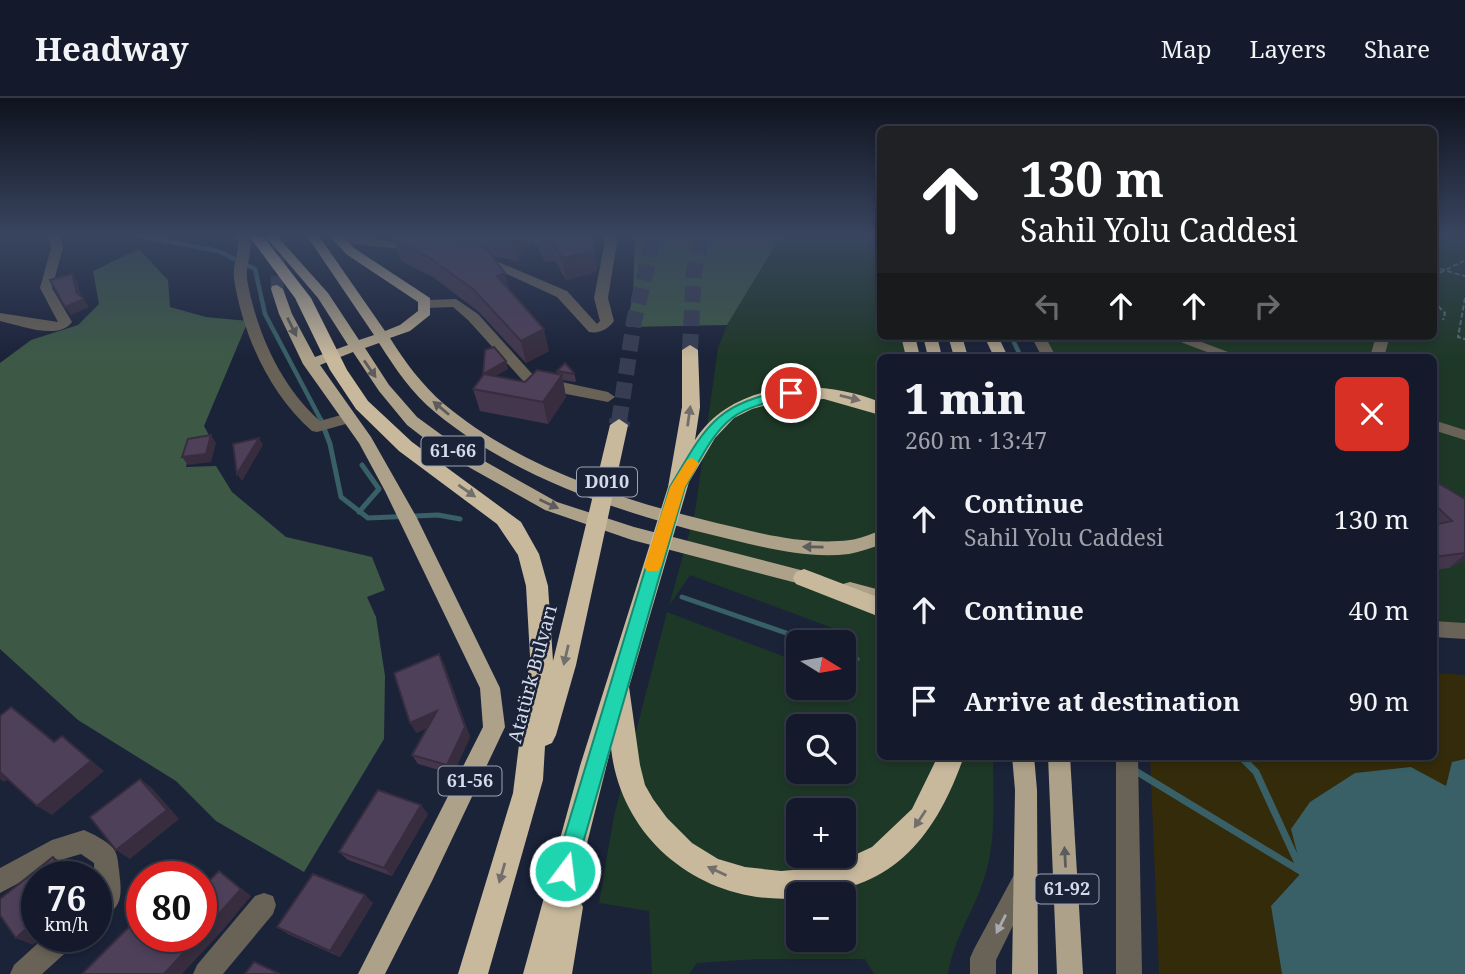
<!DOCTYPE html>
<html lang="en">
<head>
<meta charset="utf-8">
<style>
	:root { --surface:#141a2b; --page:#1d2333; --text:#f1f3f6; --muted:#9da1a9; --line:#333847 }
	body { margin:0; font-family:"Noto Serif",serif; background:var(--page); color:var(--text); height:100vh; display:flex; flex-direction:column; font-size:26px; white-space:nowrap }
	* { box-sizing:border-box; margin:0 }
	p { font-size:23px; color:var(--muted) }
	.icon { flex:none; width:38px; height:38px; fill:none; stroke:currentColor; stroke-width:2; stroke-linecap:round; stroke-linejoin:round }
	.map { position:relative; flex:1; overflow:hidden }
	.drawer { position:absolute; left:877px; top:256px; width:560px; height:406px; display:flex; flex-direction:column; background:var(--surface); border-radius:10px; box-shadow:0 4px 10px #0003,0 0 0 2px var(--line) }
	.drawer>* { flex:none }
	.hud { position:absolute; left:877px; top:28px; width:560px; height:214px; border-radius:10px; box-shadow:0 4px 10px #0003,0 0 0 2px var(--line); background:#202124; color:#fff; overflow:hidden }
	.needle { width:46px; rotate:101deg }
	.fabs { position:absolute; left:786px; top:532px; display:grid; gap:14px }
	.fabs a { display:grid; place-items:center; width:70px; height:70px; border-radius:10px; background:var(--surface); box-shadow:0 4px 10px #0003,0 0 0 2px var(--line); font-size:35px }
	.speed { position:absolute; left:21px; top:763px; display:flex; gap:14px; font-size:35px; font-weight:700; text-align:center }
	.speed>* { display:grid; place-content:center; width:91px; height:91px; border-radius:50%; background:var(--surface); box-shadow:0 4px 10px #0003,0 0 0 2px var(--line); line-height:1 }
	.speed small { font-size:18px; font-weight:400 }
	.speed .limit { border:10px solid #d22; background:#fff; color:#111 }
	.pin { position:absolute; display:grid; place-items:center; width:60px; height:60px; color:#fff; margin:-30px; border:4px solid #fff; border-radius:50%; box-shadow:0 2px 7px #0007 }
	.me { position:absolute; width:77px; margin:-38px; rotate:15deg; stroke-linejoin:round; filter:drop-shadow(0 0 5px #0008) }
	.turn { display:flex; align-items:center; gap:24px; height:147px; padding:0 28px; font-size:32px }
	.turn .icon { width:91px; height:91px; stroke-width:2.5 }
	.turn b { display:block; font-size:49px; line-height:60px }
	.lanes { display:flex; align-items:center; height:66px; padding:0 28px; background:#0003; justify-content:center; gap:35px; direction:ltr }
	.lanes .off { opacity:.35 }
	.round { display:grid; place-items:center; flex:none; width:74px; height:74px; border-radius:10px; background:var(--page) }
	.overview { display:flex; align-items:center; justify-content:space-between; height:119px; padding:0 28px }
	h1 { font-size:42px; font-weight:800; line-height:52px }
	ul { padding:0; list-style:none }
	li { display:flex; align-items:center; gap:21px; height:91px; padding:0 28px }
	li div { flex:1 }
	li b { display:block; font-size:26px }
	li em { font-style:normal }
	header { display:flex; align-items:center; gap:42px; box-sizing:border-box; height:98px; padding:0 35px; background:var(--surface); border-bottom:2px solid var(--line) }
	header strong { font-size:33px }
	nav { display:flex; gap:38px; margin-inline-start:auto; font-size:24px }
	.map>svg:first-child { display:block }
	.green { fill:#1e3827; fill-rule:evenodd }
	.forest { fill:#3d5946 }
	.sand { fill:#332b0a }
	.water { fill:#386066 }
	.lines { fill:none; stroke-linecap:round; stroke-linejoin:round }
	.stream-far2 { stroke:#386066; stroke-width:4.5 }
	.stream-far1 { stroke:#386066; stroke-width:5 }
	.stream { stroke:#386066; stroke-width:7 }
	.major-tunnel { stroke:#373e53; stroke-width:13; stroke-dasharray:13 7; stroke-linecap:butt }
	.highway-tunnel-far1 { stroke:#373e53; stroke-width:16; stroke-dasharray:16 8; stroke-linecap:butt }
	.highway-tunnel { stroke:#373e53; stroke-width:21; stroke-dasharray:21 10; stroke-linecap:butt }
	.path { stroke:#60677b; stroke-width:2; stroke-dasharray:5 2.5; stroke-linecap:butt }
	.minor { fill:#686257; fill-rule:evenodd }
	.major { fill:#ada189; fill-rule:evenodd }
	.highway { fill:#c8b99d; fill-rule:evenodd }
	.wall { fill:#44374d }
	.shaded-wall { fill:#372d3f }
	.building { fill:#4f405a; stroke:#372d3f; stroke-width:2 }
	.oneway { fill:#5d5c5d }
	.oneway2 { fill:#726e6b }
	.oneway3 { fill:#a9aaaf }
	.route { fill:#1ed5b0; stroke:#148a72; stroke-width:2 }
	.slow { fill:#f59e0b }
	.labels { text-anchor:middle; stroke-width:5; stroke-linejoin:round; paint-order:stroke }
	.shield { fill:#1b2339; stroke:#9ca3b4; stroke-width:2 }
	.shield-label { font-size:18px; font-weight:bold; fill:#d4dae9 }
	.street-label { font-size:19px; fill:#d4dae9; stroke:#1b2339 }
</style>
</head>
<body>
<header>
<strong>Headway</strong>
<nav><a>Map</a><a>Layers</a><a>Share</a></nav>
</header>
<div class="map">
<svg width="1465" height="876" viewBox="0 0 1465 876">
	<rect width="100%" height="100%" fill="#1b2339"/>
	<!-- green -->
	<g class="green">
		<path d="M 781,138 L 876,138 L 877,158 L 880,159 L 880,238 L 916,238 L 920,259 L 880,259 L 880,658 L 993,658 C 993,699 997,741 984,781 C 973,815 954,839 948,876 L 874,876 L 865,861 L 757,861 L 697,865 L 689,876 L 652,876 L 649,813 L 599,805 L 614,718 L 667,514 L 798,564 L 798,590 L 844,590 L 844,581 L 853,584 L 854,538 L 690,477 L 669,508 L 695,414 L 718,250 L 727,227 ZM 798,628 L 844,628 L 844,674 L 798,674 ZM 798,712 L 844,712 L 844,758 L 798,758 ZM 798,796 L 844,796 L 844,842 L 798,842 Z"/>
		<polygon points="1433,138 1465,138 1465,533 1433,531 1433,259 1049,259 1038,238 1433,238"/>
	</g>
	<!-- forest -->
	<g class="forest">
		<polygon points="635,138 781,138 727,227 627,229 633,195"/>
		<polygon points="139,151 168,182 170,209 206,219 248,223 204,328 212,343 191,345 186,369 216,368 232,394 286,439 372,459 385,492 367,499 376,519 385,578 384,641 304,774 216,723 176,683 78,622 0,551 0,265 31,242 78,227 99,206 93,173"/>
	</g>
	<!-- sand -->
	<polygon class="sand" points="1433,575 1465,577 1465,661 1452,664 1446,689 1302,774 1271,808 1282,876 1159,876 1150,658 1433,658"/>
	<!-- water -->
	<polygon class="water" points="1465,661 1465,876 1282,876 1271,808 1302,774 1291,731 1310,704 1355,675 1411,669 1446,688 1452,664"/>
	<g class="lines">
		<!-- stream-far2 -->
		<g class="stream-far2">
			<polyline points="140,138 218,153 255,171 265,216 322,324"/>
			<polyline points="1011,238 1021,259"/>
		</g>
		<!-- stream-far1 -->
		<g class="stream-far1">
			<polyline points="321,322 330,346 341,399 368,420 438,417 460,421"/>
			<polyline points="359,414 379,391 362,367"/>
			<polyline points="682,499 812,544"/>
			<polyline points="844,556 857,561"/>
		</g>
		<!-- stream -->
		<g class="stream">
			<polyline points="1240,658 1256,674 1302,774"/>
			<polyline points="1134,672 1302,774"/>
		</g>
		<!-- major-tunnel -->
		<polyline class="major-tunnel" points="277,191 279,138"/>
		<!-- highway-tunnel-far1 -->
		<g class="highway-tunnel-far1">
			<polyline points="690,252 694,174 702,138"/>
			<polyline points="619,324 634,223 654,138"/>
		</g>
		<!-- highway-tunnel -->
		<polyline class="highway-tunnel" points="619,327 620,322"/>
		<!-- path -->
		<g class="path">
			<polyline points="1433,169 1465,178"/>
			<polyline points="1433,178 1464,163"/>
			<polyline points="1465,200 1458,239 1465,241"/>
			<polyline points="1433,203 1445,215 1443,222"/>
		</g>
		<!-- minor -->
		<g class="minor">
			<path d="M 48,138 L 60,138 L 63,150 L 52,190 L 72,224 C 59,243 19,227 0,223 L 0,215 L 58,224 L 40,190 L 51,150 Z"/>
			<path d="M 237,138 L 249,138 C 254,153 245,166 247,181 C 256,232 280,288 320,323 L 348,315 L 353,316 L 356,320 L 353,324 L 317,334 L 312,333 C 269,295 243,237 234,181 C 232,165 241,153 237,138 Z"/>
			<polygon points="334,138 418,145 424,149 418,153 338,144 334,143"/>
			<path d="M 606,138 L 618,138 L 608,200 L 614,223 C 608,231 600,236 589,234 L 557,199 L 474,161 L 484,158 L 567,193 L 597,226 L 600,223 L 594,200 Z"/>
			<polygon points="456,201 478,216 534,278 608,294 615,299 608,304 545,292 524,284 468,222 453,209 426,210 419,206 426,202"/>
			<polygon points="1031,238 1045,238 1056,259 1042,259"/>
			<polygon points="1165,238 1186,238 1241,259 1220,259"/>
			<polygon points="1376,238 1390,238 1384,259 1370,259"/>
			<polygon points="1433,322 1465,332 1465,342 1433,332"/>
			<polygon points="1433,523 1465,525 1465,541 1433,539"/>
			<polygon points="1116,658 1138,658 1142,876 1116,876"/>
			<path d="M 84,732 C 93,736 107,743 113,750 C 118,756 118,765 119,772 C 122,798 124,811 96,822 L 94,765 L 81,756 L 64,761 L 0,795 L 0,770 L 52,742 Z"/>
			<polygon points="1024,769 1032,773 1036,781 996,862 996,876 970,876 970,860 974,851 1016,773"/>
			<polygon points="264,795 273,798 276,807 273,816 223,876 193,876 197,867 255,798"/>
			<polygon points="46,838 77,838 74,847 42,876 10,876 14,867"/>
		</g>
		<!-- major -->
		<g class="major">
			<path d="M 265,138 L 277,138 L 328,195 L 359,242 L 374,237 L 307,138 L 319,138 L 385,233 L 400,227 L 418,213 L 418,204 L 346,156 L 330,138 L 342,138 L 354,150 L 430,200 L 430,217 L 410,233 L 390,240 C 405,264 422,287 444,306 C 524,373 634,406 734,429 C 770,438 812,447 850,442 C 860,441 870,436 880,433 L 880,447 C 870,450 859,454 849,456 C 811,461 770,451 733,442 C 630,418 519,383 436,315 C 412,296 395,270 379,245 L 365,250 L 389,287 L 417,319 L 454,346 L 557,404 L 634,429 L 816,476 L 822,478 L 825,483 L 822,488 L 816,490 L 632,442 L 545,412 L 442,354 L 407,327 L 379,293 L 353,254 L 320,267 L 371,339 L 417,420 L 500,590 L 505,629 L 432,783 L 385,876 L 358,876 L 483,629 L 480,590 L 385,393 L 359,345 L 303,266 L 279,216 L 271,191 L 272,188 L 277,187 L 283,191 L 292,216 L 315,259 L 348,247 L 318,200 Z"/>
			<polygon points="901,238 915,238 920,259 906,259"/>
			<polygon points="923,238 937,238 942,259 928,259"/>
			<polygon points="948,238 962,238 968,259 954,259"/>
			<polygon points="984,238 998,238 1008,259 994,259"/>
			<polygon points="850,484 880,492 880,506 843,496 841,491 843,486"/>
			<polygon points="1012,658 1034,658 1037,692 1038,876 1012,876 1015,692"/>
			<polygon points="1048,658 1070,658 1083,876 1057,876"/>
		</g>
		<!-- highway -->
		<g class="highway">
			<polygon points="249,138 263,138 311,200 347,272 368,303 412,344 521,424 539,456 548,488 553,563 610,327 619,321 628,327 576,567 556,637 552,645 545,648 543,682 488,876 458,876 513,695 530,558 526,488 518,457 497,426 399,353 356,311 330,272 295,200"/>
			<path d="M 690,247 L 698,252 L 700,309 L 695,342 C 734,282 819,279 880,304 L 880,317 L 824,301 L 784,302 L 752,311 L 734,320 L 715,340 L 689,384 L 629,589 L 640,667 L 645,687 L 653,701 L 667,720 L 692,745 L 718,761 L 745,769 L 781,773 L 816,770 L 846,761 L 872,749 L 912,711 L 938,658 L 964,658 C 936,739 891,796 798,796 L 798,800 C 705,808 621,744 611,650 L 574,797 L 578,799 L 583,809 L 572,876 L 523,876 L 580,668 L 668,389 L 682,309 L 682,252 Z"/>
			<polygon points="804,471 880,500 880,519 796,486 793,480 796,474"/>
		</g>
	</g>
	<!-- wall -->
	<g class="wall">
		<polygon points="429,138 591,138 597,169 596,174 566,182 555,163 545,164 538,151 537,147 536,148 533,144 517,163 492,158 510,193 549,253 526,265 479,214 433,179 401,163 394,141"/>
		<polygon points="508,271 495,278 525,284 557,276 557,273 574,275 576,283 575,284 563,282 566,299 548,326 480,313 473,291 483,278 483,276"/>
		<polygon points="1433,382 1465,401 1465,462 1449,470 1433,472"/>
		<polygon points="444,566 470,639 453,676 418,666 412,657 427,630 416,635"/>
		<polygon points="428,716 392,778 348,762 339,754"/>
		<polygon points="373,805 340,859 288,836 277,829"/>
	</g>
	<!-- shaded-wall -->
	<g class="shaded-wall">
		<polygon points="517,138 532,138 533,144 517,163 513,142"/>
		<polygon points="594,147 597,169 596,174 566,182 562,160"/>
		<polygon points="505,175 510,196 497,178"/>
		<polygon points="72,176 77,183 82,202 84,201 89,209 71,217 65,209 77,195"/>
		<polygon points="544,231 549,253 526,265 521,243"/>
		<polygon points="506,263 508,271 485,284 483,276"/>
		<polygon points="562,277 566,299 548,326 543,304"/>
		<polygon points="211,337 216,345 211,364 188,367 182,359"/>
		<polygon points="259,340 263,347 242,383 237,376"/>
		<polygon points="1465,456 1465,462 1449,470"/>
		<polygon points="439,556 444,566 470,639 453,676 447,667"/>
		<polygon points="11,609 25,619 67,654 54,644"/>
		<polygon points="437,613 443,623 416,635 410,625"/>
		<polygon points="62,638 104,673 52,717 37,708"/>
		<polygon points="0,672 11,679 4,684 0,681"/>
		<polygon points="140,681 152,690 179,721 130,761 116,752"/>
		<polygon points="421,707 428,716 392,778 384,770"/>
		<polygon points="53,759 68,768 75,779 66,779"/>
		<polygon points="219,773 251,798 222,833 182,876 164,876 199,838 201,838"/>
		<polygon points="365,797 373,805 340,859 330,853"/>
		<polygon points="28,829 37,833 37,838 42,838 33,847 16,840"/>
	</g>
	<!-- building -->
	<g class="building">
		<polygon points="402,138 426,138 485,149 505,175 497,178 544,231 521,243 474,192 427,158 394,141"/>
		<polygon points="490,138 517,138 513,142"/>
		<polygon points="538,138 588,138 594,147 593,153 562,160 551,142 541,143"/>
		<polygon points="72,176 77,195 84,201 65,209 50,182"/>
		<polygon points="494,249 506,263 483,276 485,252"/>
		<polygon points="565,265 574,275 574,276 557,273"/>
		<polygon points="537,272 562,277 543,304 473,291 484,276 525,284"/>
		<polygon points="211,337 206,356 182,359 188,341"/>
		<polygon points="259,340 237,376 233,346"/>
		<polygon points="1433,382 1465,401 1465,455 1433,459 1433,427 1452,423 1433,405"/>
		<polygon points="439,556 465,629 447,667 412,657 437,613 410,625 394,575"/>
		<polygon points="11,609 54,644 62,638 91,663 37,708 0,674 0,618"/>
		<polygon points="140,681 167,712 116,752 90,719"/>
		<polygon points="378,692 421,707 384,770 339,754"/>
		<polygon points="53,759 66,779 37,779 37,828 28,829 16,840 0,817 0,801"/>
		<polygon points="219,773 241,791 201,836 201,791"/>
		<polygon points="313,776 365,797 330,853 277,829"/>
		<polygon points="142,816 142,838 199,838 164,876 82,876"/>
		<polygon points="254,864 280,876 245,876"/>
	</g>
	<!-- one-way arrows -->
	<defs><path id="oneway-solid" d="M-6-.8H1V-3.2L6.5 0L1 3.2V.8H-6Z" transform="scale(1.75)"/></defs>
	<g class="oneway">
		<use href="#oneway-solid" transform="translate(292 229) rotate(64)"/>
		<use href="#oneway-solid" transform="translate(370 271) rotate(55)"/>
		<use href="#oneway-solid" transform="translate(441 310) rotate(-140)"/>
		<use href="#oneway-solid" transform="translate(549 406) rotate(25)"/>
		<use href="#oneway-solid" transform="translate(813 449) rotate(-179)"/>
		<use href="#oneway-solid" transform="translate(1065 759) rotate(-93)"/>
	</g>
	<g class="oneway2">
		<use href="#oneway-solid" transform="translate(850 300) rotate(14)"/>
		<use href="#oneway-solid" transform="translate(689 318) rotate(-82)"/>
		<use href="#oneway-solid" transform="translate(467 393) rotate(35)"/>
		<use href="#oneway-solid" transform="translate(566 557) rotate(103)"/>
		<use href="#oneway-solid" transform="translate(920 721) rotate(123)"/>
		<use href="#oneway-solid" transform="translate(717 773) rotate(-155)"/>
		<use href="#oneway-solid" transform="translate(502 775) rotate(106)"/>
	</g>
	<use class="oneway3" href="#oneway-solid" transform="translate(1001 826) rotate(117)"/>
	<!-- sky -->
	<linearGradient id="sky" x2="0" y2="1"><stop stop-color="#0f131f"/><stop offset="0.53" stop-color="#39455f"/><stop offset="1" stop-color="#39455f" stop-opacity="0"/></linearGradient>
	<rect width="1465" height="260" fill="url(#sky)"/>
	<!-- route -->
	<path class="route" d="M 791,291 L 796,292 L 796,298 C 775,303 749,307 732,320 C 711,336 698,366 685,389 L 575,773 L 572,780 L 565,783 L 557,780 L 554,773 L 670,389 C 707,326 715,306 791,291 Z"/>
	<!-- slow -->
	<polygon class="slow" points="692,360 699,365 685,389 661,469 658,473 647,473 644,469 670,389 687,362"/>
	<g class="labels">
		<!-- shield labels -->
		<g class="shield">
			<rect x="421.5" y="338.5" width="63" height="29" rx="5"/>
			<rect x="577" y="369.5" width="60" height="29" rx="5"/>
			<rect x="438.5" y="668.5" width="63" height="29" rx="5"/>
			<rect x="1035.5" y="776.5" width="63" height="29" rx="5"/>
		</g>
		<g class="shield-label">
			<text x="453" y="359">61-66</text>
			<text x="607" y="390">D010</text>
			<text x="470" y="689">61-56</text>
			<text x="1067" y="797">61-92</text>
		</g>
		<!-- street labels -->
		<g class="street-label">
			<text transform="translate(532 576) rotate(-75)" y="7">Atatürk Bulvarı</text>
		</g>
	</g>
</svg>
<div class="fabs">
<a><svg class="needle" viewBox="-14 -14 28 28"><path d="M0-13l5 13h-10z" fill="#e53935"/><path d="M0 13l5-13h-10z" fill="#9da1a9"/></svg></a>
<a><svg class="icon" aria-label="search" viewBox="0 0 24 24"><circle cx="10" cy="10" r="6"/><path d="M15 15l6 6"/></svg></a>
<a>+</a>
<a>−</a>
</div>
<div class="speed"><div>76<small>km/h</small></div><div class="limit">80</div></div>
<div class="pin" style="left:791px;top:295px;background:#d93025"><svg class="icon" aria-label="arrive" viewBox="0 0 24 24"><path d="M6 21V4h12l-3 4 3 4H6"/></svg></div>
<svg class="me" style="left:565px;top:773px" viewBox="-20 -20 40 40"><circle r="17" fill="#1ed5b0" stroke="#fff" stroke-width="3"/><path d="M0-11L8 9 0 5-8 9z" fill="#fff"/></svg>
<div class="hud">
<div class="turn"><svg class="icon" aria-label="ahead" viewBox="0 0 24 24"><path d="M12 20V5M6 11l6-6 6 6"/></svg><div><b>130 m</b>Sahil Yolu Caddesi</div></div>
<div class="lanes"><svg class="icon off" aria-label="left" viewBox="0 0 24 24"><path d="M17 20v-9H6M10 6l-5 5 5 5"/></svg><svg class="icon" aria-label="ahead" viewBox="0 0 24 24"><path d="M12 20V5M6 11l6-6 6 6"/></svg><svg class="icon" aria-label="ahead" viewBox="0 0 24 24"><path d="M12 20V5M6 11l6-6 6 6"/></svg><svg class="icon off" aria-label="right" viewBox="0 0 24 24"><path d="M7 20v-9h11M14 6l5 5-5 5"/></svg></div>
</div>
<section class="drawer">
<div class="overview"><div><h1>1 min</h1><p>260 m · 13:47</p></div><a class="round" style="background:#d93025;color:#fff"><svg class="icon" aria-label="close" viewBox="0 0 24 24"><path d="M6 6l12 12M18 6L6 18"/></svg></a></div>
<ul>
<li><svg class="icon" aria-label="ahead" viewBox="0 0 24 24"><path d="M12 20V5M6 11l6-6 6 6"/></svg><div><b>Continue</b><p>Sahil Yolu Caddesi</p></div><em>130 m</em></li>
<li><svg class="icon" aria-label="ahead" viewBox="0 0 24 24"><path d="M12 20V5M6 11l6-6 6 6"/></svg><div><b>Continue</b></div><em>40 m</em></li>
<li><svg class="icon" aria-label="arrive" viewBox="0 0 24 24"><path d="M6 21V4h12l-3 4 3 4H6"/></svg><div><b>Arrive at destination</b></div><em>90 m</em></li>
</ul>
</section>
</div>
</body>
</html>
